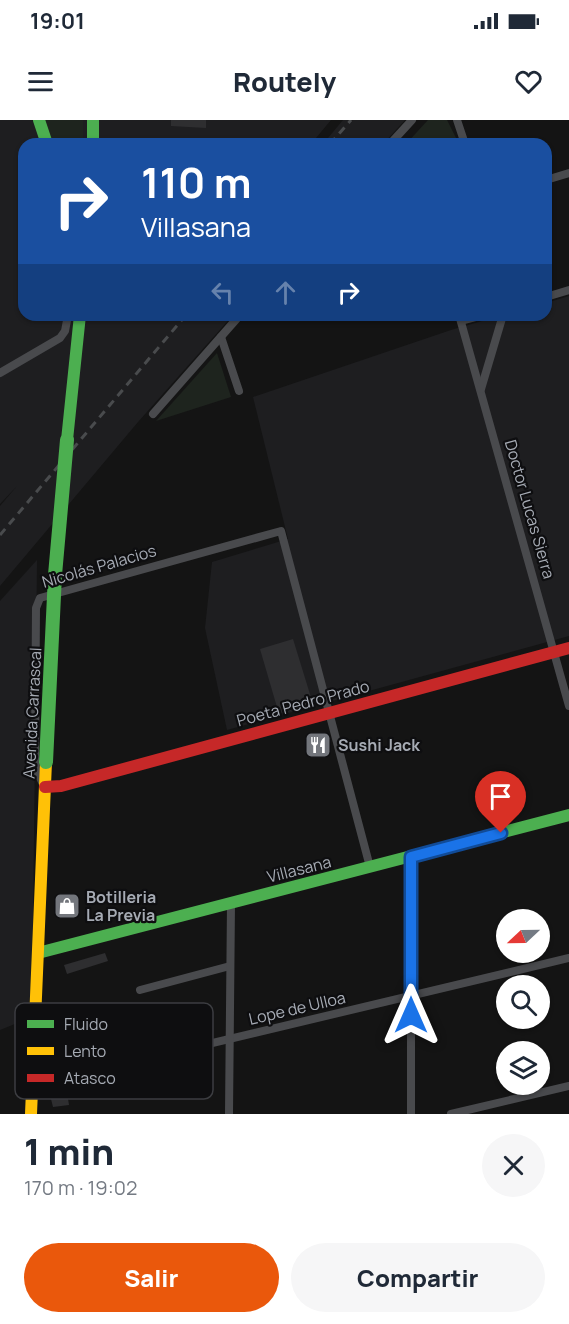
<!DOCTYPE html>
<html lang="es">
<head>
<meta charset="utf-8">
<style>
	:root { --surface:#fff; --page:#f6f6f7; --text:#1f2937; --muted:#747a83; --accent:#ea580c }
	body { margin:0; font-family:Manrope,sans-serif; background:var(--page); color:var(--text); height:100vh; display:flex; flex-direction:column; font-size:22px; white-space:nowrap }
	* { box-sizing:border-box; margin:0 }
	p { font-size:20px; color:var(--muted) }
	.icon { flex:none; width:33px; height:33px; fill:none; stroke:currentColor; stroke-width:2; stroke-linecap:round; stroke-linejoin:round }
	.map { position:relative; height:994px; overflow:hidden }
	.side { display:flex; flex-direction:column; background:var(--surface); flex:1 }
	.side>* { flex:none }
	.guide { position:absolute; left:18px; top:18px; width:534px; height:183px; border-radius:18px; box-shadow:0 2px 4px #0004; background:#1a4fa0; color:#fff; overflow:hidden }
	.needle { width:39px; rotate:248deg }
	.tools { position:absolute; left:496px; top:789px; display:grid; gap:12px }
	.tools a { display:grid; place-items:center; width:54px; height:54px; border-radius:50%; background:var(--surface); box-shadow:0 2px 4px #0004; font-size:30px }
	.pin { position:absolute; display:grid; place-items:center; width:51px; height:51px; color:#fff; margin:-62px -26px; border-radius:50% 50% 50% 0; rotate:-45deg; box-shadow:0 0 6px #0007 }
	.pin .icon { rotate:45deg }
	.me { position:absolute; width:66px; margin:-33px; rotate:0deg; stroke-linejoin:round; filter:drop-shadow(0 0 4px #0008) }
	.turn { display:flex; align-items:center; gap:21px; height:126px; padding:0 24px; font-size:27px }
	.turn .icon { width:78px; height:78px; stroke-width:2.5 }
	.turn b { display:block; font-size:42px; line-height:51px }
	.lanes { display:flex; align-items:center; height:57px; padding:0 24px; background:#0003; justify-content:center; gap:30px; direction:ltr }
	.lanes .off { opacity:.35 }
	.round { display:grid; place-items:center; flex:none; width:63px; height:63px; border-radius:32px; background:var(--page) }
	.head { display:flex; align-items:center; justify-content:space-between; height:102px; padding:0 24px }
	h1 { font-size:36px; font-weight:800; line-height:45px }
	.primary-button { display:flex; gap:12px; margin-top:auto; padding:12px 24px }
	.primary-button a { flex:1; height:69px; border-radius:36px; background:var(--accent); color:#fff; font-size:24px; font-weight:800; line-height:69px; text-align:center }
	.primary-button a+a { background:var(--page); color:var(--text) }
	.status { display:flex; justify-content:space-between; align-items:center; height:42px; padding:0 30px; background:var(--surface); direction:ltr }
	.status svg { height:16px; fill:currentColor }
	header { display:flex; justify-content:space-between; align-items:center; height:78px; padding:0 24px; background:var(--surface); font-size:27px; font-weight:800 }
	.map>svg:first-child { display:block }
	.built { fill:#1e1e20 }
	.green { fill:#1e241e }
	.building { fill:#2e2e30 }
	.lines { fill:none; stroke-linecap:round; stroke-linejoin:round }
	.street { stroke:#494a4d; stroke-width:8 }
	.fast { stroke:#4caf50; stroke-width:12 }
	.slow { stroke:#ffc107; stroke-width:12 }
	.jam { stroke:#c62828; stroke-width:12 }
	.rail { stroke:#494b4d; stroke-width:3; stroke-dasharray:8 6; stroke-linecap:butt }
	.fast-bridge { stroke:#4caf50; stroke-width:14 }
	.route-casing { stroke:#114b97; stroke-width:15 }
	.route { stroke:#1a73e8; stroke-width:10 }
	.labels { text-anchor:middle; stroke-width:4.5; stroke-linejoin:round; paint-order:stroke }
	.street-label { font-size:16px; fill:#a6abb4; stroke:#0e0e10 }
	.poi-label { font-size:16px; font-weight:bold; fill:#a6abb4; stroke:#0e0e10; text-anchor:start }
	.key { fill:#0e0e10; stroke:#3c3d41; stroke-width:1.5 }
	.key-label { font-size:16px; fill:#a6abb4 }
</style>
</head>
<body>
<div class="status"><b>19:01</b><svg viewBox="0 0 49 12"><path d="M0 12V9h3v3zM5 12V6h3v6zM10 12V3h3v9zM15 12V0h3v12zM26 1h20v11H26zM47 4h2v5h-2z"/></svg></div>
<header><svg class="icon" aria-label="menu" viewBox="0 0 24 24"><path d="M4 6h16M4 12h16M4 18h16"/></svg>Routely<svg class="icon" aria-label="heart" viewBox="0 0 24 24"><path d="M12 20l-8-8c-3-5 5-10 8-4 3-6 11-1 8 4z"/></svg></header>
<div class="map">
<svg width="569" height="994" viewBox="0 0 569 994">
	<rect width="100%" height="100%" fill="#141414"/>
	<!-- built -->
	<g class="built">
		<polygon points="0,0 331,0 311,24 24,24 24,195 233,195 138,302 0,466 0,386 17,366 0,384"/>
		<polygon points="343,0 405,0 383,24 323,24"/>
		<polygon points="569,176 569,516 227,610 205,508 212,442 288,419 253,277 451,210 503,195 546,195 546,183"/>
		<polygon points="37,440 32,897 0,910 0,481"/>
	</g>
	<!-- green -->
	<g class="green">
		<polygon points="45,0 83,0 83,17 88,24 53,24"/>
		<polygon points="428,0 447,0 459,24 406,24"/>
		<polygon points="217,233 231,277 156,301"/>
	</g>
	<!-- building -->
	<g class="building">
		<polygon points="171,0 206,0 206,8 171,6"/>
		<polygon points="293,519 313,584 279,594 260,529"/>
		<polygon points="105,833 108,841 67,854 64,845"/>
		<polygon points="67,972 69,985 53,987 51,979 54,974"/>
	</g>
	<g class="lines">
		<!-- street -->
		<g class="street">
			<polyline points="457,0 465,24"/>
			<polyline points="390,24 412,0"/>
			<polyline points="546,60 569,53"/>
			<polyline points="546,177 569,170"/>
			<polyline points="459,195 569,586"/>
			<polyline points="461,201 484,195"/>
			<polyline points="221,217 239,271"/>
			<polyline points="0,253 60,218 65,211 68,195"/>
			<polyline points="481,269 503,195"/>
			<polyline points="153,294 240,195"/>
			<polyline points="43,664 36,649 35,636 36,488 40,478 281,411 370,747"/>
			<polyline points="140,870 230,846"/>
			<polyline points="32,964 74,956 569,838"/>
			<polyline points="229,994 231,783"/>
			<polyline points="411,994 411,737"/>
			<polyline points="451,994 569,966"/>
		</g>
		<!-- fast -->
		<g class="fast">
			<polyline points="39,0 47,24"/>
			<polyline points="93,0 93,24"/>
			<polyline points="67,320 80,195"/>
			<polyline points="38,833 569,695"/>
		</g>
		<!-- slow -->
		<polyline class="slow" points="31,994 46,642"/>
		<!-- jam -->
		<polyline class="jam" points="45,667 61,666 569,528"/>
		<!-- rail -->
		<g class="rail">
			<polyline points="330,24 351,0"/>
			<polyline points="0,415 186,195"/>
		</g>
		<!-- fast-bridge -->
		<polyline class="fast-bridge" points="46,642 55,455 67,320"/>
	</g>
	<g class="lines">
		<!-- route casing -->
		<g class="route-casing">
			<polyline id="route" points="411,895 411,737 501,713"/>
		</g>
		<!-- route -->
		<use href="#route" class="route"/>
	</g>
	<!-- icons -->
	<defs>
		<g id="restaurant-square" transform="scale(1.35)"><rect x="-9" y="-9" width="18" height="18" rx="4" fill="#73767c" stroke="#0e0e10"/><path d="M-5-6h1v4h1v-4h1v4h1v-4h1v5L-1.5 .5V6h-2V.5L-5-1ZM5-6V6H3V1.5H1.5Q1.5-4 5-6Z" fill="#fff"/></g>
		<g id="shop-square" transform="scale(1.35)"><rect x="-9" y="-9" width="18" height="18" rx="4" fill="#73767c" stroke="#0e0e10"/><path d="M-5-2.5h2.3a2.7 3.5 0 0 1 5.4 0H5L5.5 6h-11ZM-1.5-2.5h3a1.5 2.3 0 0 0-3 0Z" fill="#fff"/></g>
	</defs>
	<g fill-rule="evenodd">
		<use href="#restaurant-square" x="318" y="625"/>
		<use href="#shop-square" x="67" y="786"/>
	</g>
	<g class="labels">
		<!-- street labels -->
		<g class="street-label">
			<text transform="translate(530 389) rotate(74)" y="6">Doctor Lucas Sierra</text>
			<text transform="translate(99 446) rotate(-16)" y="6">Nicolás Palacios</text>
			<text transform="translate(303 583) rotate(-15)" y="6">Poeta Pedro Prado</text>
			<text transform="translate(32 593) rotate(-87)" y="6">Avenida Carrascal</text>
			<text transform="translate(299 749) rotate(-14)" y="6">Villasana</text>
			<text transform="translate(297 888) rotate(-13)" y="6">Lope de Ulloa</text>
		</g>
		<!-- poi labels -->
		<g class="poi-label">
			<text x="338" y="631">Sushi Jack</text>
			<text x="86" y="783">Botilleria<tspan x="86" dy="18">La Previa</tspan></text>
		</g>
	</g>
	<!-- legend -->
	<rect x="15" y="883" width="198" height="96" rx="9" class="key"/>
	<rect x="27" y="900" width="27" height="8" fill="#4caf50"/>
	<rect x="27" y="927" width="27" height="8" fill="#ffc107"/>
	<rect x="27" y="954" width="27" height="8" fill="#c62828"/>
	<g class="key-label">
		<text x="64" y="910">Fluido</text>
		<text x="64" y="937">Lento</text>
		<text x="64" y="964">Atasco</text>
	</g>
</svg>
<div class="tools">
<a><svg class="needle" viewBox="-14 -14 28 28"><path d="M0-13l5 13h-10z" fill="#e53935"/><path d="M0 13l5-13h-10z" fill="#747a83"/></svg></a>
<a><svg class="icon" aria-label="search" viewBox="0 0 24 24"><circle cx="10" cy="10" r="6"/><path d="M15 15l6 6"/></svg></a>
<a><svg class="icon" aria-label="layers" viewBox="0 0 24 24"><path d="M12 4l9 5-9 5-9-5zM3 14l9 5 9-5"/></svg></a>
</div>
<div class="pin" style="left:501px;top:713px;background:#d93025"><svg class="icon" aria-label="arrive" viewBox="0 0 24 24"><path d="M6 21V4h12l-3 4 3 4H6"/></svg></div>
<svg class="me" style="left:411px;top:895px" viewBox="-20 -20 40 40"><path d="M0-17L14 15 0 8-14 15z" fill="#1a73e8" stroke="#fff" stroke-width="4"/></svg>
<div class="guide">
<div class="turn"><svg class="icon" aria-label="right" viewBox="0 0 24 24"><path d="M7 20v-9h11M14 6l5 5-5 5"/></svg><div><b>110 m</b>Villasana</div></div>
<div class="lanes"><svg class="icon off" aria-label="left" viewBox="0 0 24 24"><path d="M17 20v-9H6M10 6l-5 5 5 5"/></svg><svg class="icon off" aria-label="ahead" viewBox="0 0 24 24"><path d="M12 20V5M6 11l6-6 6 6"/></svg><svg class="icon" aria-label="right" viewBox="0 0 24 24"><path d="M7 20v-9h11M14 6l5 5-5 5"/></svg></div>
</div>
</div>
<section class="side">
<div class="head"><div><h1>1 min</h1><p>170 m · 19:02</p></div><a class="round"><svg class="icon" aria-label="close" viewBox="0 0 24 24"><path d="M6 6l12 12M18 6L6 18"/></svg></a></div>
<div class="primary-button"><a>Salir</a><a>Compartir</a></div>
</section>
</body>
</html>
